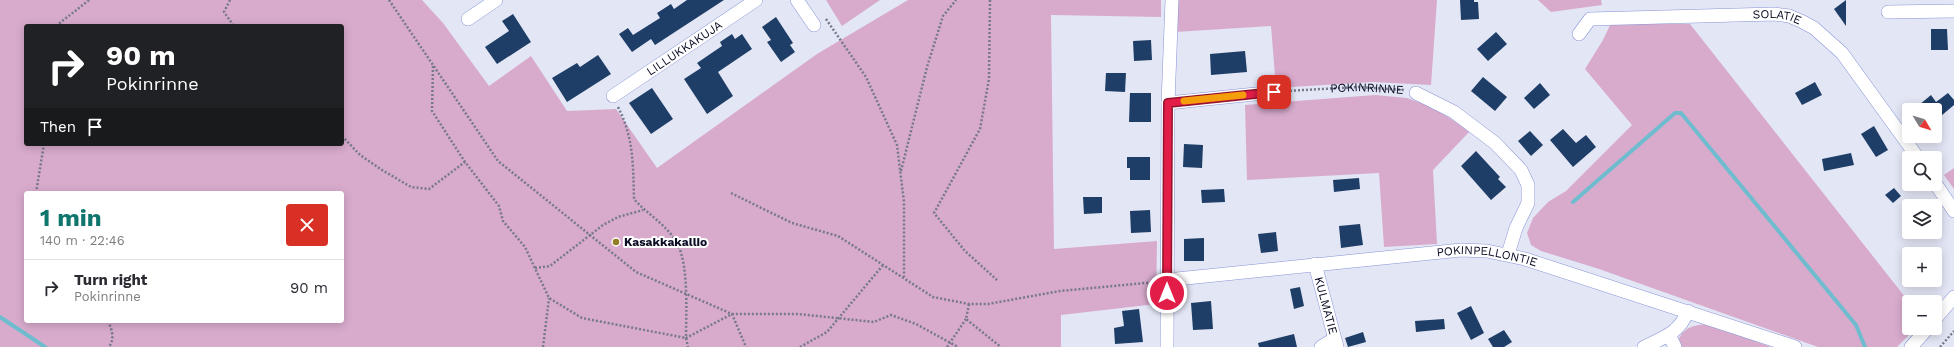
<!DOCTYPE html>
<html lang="en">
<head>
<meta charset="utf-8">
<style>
	:root { --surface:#fff; --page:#f2f2f3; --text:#2b2b33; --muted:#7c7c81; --line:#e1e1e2; --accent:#0f766e }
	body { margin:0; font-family:"Work Sans",sans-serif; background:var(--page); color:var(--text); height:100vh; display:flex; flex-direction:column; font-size:15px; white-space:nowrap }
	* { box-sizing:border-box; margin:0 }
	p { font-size:13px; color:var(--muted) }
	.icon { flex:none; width:22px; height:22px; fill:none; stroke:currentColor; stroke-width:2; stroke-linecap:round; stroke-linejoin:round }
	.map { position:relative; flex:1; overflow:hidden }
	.side { position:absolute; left:24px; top:191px; width:320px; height:132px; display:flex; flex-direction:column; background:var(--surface); border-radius:4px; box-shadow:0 2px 10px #0003 }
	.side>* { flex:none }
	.banner { position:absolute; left:24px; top:24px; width:320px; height:122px; border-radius:4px; box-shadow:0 2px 10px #0003; background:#202124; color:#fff; overflow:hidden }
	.needle { width:26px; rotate:128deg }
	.controls { position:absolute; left:1902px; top:103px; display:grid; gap:8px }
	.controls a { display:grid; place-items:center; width:40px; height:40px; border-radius:4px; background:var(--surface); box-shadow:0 2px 10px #0003; font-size:20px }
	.pin { position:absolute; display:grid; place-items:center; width:34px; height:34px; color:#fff; margin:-17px; border-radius:8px; box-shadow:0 2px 6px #0006 }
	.me { position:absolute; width:44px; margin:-22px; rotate:0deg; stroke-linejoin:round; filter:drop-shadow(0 0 3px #0008) }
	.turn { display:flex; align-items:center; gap:14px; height:84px; padding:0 16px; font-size:18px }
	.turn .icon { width:52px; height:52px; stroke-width:2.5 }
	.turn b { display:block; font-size:28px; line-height:34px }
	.then { display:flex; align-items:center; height:38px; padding:0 16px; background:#0003; gap:8px; font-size:15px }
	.round { display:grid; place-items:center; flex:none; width:42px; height:42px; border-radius:4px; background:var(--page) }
	.summary { display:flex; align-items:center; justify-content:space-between; height:68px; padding:0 16px }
	h1 { font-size:24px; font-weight:700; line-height:30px; color:var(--accent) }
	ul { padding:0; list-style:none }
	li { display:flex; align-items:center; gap:12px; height:56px; padding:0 16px; border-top:1px solid var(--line) }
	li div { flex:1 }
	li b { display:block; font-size:15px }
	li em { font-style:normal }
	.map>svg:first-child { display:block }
	.green { fill:#d8abcd; fill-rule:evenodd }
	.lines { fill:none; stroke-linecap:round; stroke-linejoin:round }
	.stream { stroke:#6fbccf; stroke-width:4 }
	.building { fill:#1e3e67 }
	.minor-casing { stroke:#8794d6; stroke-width:14 }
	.path { stroke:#76788c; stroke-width:2.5; stroke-dasharray:2 2; stroke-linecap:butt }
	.minor { stroke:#fff; stroke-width:13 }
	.route-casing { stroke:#92132f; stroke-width:10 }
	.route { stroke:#e11d48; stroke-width:7 }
	.slow { stroke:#f59e0b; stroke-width:7 }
	.poi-dot { fill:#937e25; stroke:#fff; stroke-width:1.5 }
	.labels { text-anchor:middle; stroke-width:4; stroke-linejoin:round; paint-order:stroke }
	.street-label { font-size:12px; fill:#080a22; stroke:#fff }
	.poi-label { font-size:12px; font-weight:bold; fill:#080a22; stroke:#fff; text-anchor:start }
</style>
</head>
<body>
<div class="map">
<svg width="1954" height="347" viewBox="0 0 1954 347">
	<rect width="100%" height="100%" fill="#e3e6f5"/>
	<!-- green -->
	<g class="green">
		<path d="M 0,0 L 422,0 L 443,23 L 489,86 L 531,56 L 567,111 L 616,109 L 657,168 L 817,54 L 908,0 L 1161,0 L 1161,17 L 1051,15 L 1054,249 L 1157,241 L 1156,304 L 1061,315 L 1061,347 L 0,347 ZM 26,26 L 342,26 L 342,144 L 26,144 ZM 26,193 L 342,193 L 342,321 L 26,321 Z"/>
		<polygon points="826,0 880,0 842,26"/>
		<polygon points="1178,0 1437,0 1431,85 1373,82 1276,88 1271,26 1175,32"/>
		<polygon points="1538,0 1601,0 1602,5 1551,12"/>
		<polygon points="1611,23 1690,24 1909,302 1909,328 1916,328 1897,347 1818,347 1599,269 1541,251 1531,245 1527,233 1533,218 1548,202 1566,191 1632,125 1585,69 1603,40"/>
		<polygon points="1375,95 1407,98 1432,107 1470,131 1433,170 1437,244 1384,247 1379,173 1247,180 1245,105"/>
		<polygon points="1954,168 1954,189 1944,175"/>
		<path d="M 1708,324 L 1771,347 L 1681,347 L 1679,338 C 1686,326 1695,325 1708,324 Z"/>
	</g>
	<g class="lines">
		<!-- stream -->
		<g class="stream">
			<polyline points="1573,202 1675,113 1681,113 1856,325 1865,347"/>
			<polyline points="0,317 45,347"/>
		</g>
	</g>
	<!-- building -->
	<g class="building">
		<polygon points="687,0 724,0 655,45 651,39 632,52 619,34 628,28 633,35 660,18 657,13 671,4 674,9"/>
		<polygon points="1460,0 1474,0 1474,2 1478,2 1479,19 1461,20"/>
		<polygon points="1846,0 1846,26 1834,9"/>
		<polygon points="513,14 531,42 497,64 485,47 509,31 502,21"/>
		<polygon points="776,17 793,43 790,45 795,52 781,62 767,42 771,40 762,27"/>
		<polygon points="1931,29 1947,29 1948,50 1931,50"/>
		<polygon points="1496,32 1507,44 1488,61 1477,49"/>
		<polygon points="732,34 735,39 742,34 752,49 718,72 733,96 707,114 684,79 701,68 697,63 722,46 720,42"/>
		<polygon points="1151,40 1152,60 1134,61 1133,41"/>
		<polygon points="1245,51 1247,72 1211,75 1210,54"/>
		<polygon points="598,55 611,74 567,102 552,78 577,63 580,67"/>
		<polygon points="1106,73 1126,73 1125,92 1105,91"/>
		<polygon points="1483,77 1507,97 1495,111 1471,91"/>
		<polygon points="1815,82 1822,95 1802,105 1795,93"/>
		<polygon points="1540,83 1550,95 1534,109 1524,98"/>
		<polygon points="652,88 673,119 651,134 629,103"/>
		<polygon points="1130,93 1151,93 1151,122 1129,122"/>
		<polygon points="1948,93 1954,100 1954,105 1935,121 1935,110 1913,110 1931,95 1936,102"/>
		<polygon points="1874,126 1888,150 1876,157 1861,134"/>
		<polygon points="1563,129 1576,143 1586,135 1596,147 1573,167 1550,140"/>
		<polygon points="1530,131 1543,145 1531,156 1518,141"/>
		<polygon points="1184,144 1203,145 1202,168 1183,167"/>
		<polygon points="1476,151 1500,177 1498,179 1506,187 1491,200 1461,166"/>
		<polygon points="1851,153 1854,165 1824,171 1822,159"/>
		<polygon points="1127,157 1150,157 1150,180 1130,180 1130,168 1127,168"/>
		<polygon points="1359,178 1360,189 1334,192 1333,180"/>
		<polygon points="1894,188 1901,196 1893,203 1885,195"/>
		<polygon points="1224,189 1225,202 1202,203 1201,190"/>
		<polygon points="1083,197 1102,197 1102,213 1084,214"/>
		<polygon points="1150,210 1151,232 1131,233 1130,211"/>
		<polygon points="1360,224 1363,245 1341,248 1339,226"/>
		<polygon points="1276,232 1278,251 1261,253 1258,234"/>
		<polygon points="1204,238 1204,261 1184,261 1184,239"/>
		<polygon points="1300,287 1304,306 1294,309 1290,289"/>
		<polygon points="1211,301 1213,329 1193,330 1191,303"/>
		<polygon points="1471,306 1484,333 1471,340 1457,313"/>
		<polygon points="1139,309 1143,342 1115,344 1114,328 1124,326 1122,311"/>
		<polygon points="1444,319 1445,329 1416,332 1415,321"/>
		<polygon points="1504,330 1512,342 1504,347 1493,347 1488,339"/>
		<polygon points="1363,332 1366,342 1348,347 1345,338"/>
		<polygon points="1294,334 1297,347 1259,347 1258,343"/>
	</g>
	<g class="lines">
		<!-- minor casing -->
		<g class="minor-casing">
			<g id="minor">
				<polyline points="797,0 814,25"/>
				<polyline points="1888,12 1954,11"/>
				<polyline points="468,19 496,0"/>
				<path id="s2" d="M 1579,34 L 1590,19 L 1774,14 L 1789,16 L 1801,21 L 1814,28 L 1842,53 L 1918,158"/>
				<polyline points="1416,93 1454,112 1495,143 1521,170 1528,185 1528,203 1516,228 1508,254"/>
				<path id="s3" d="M 613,96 L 756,0"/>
				<polyline points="1168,103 1274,92"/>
				<polyline points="1935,183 1954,211"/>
				<path id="s4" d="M 1315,264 L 1337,347"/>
				<path id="s5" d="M 1167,280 L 1461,250 L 1487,251 L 1525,259 L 1795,347"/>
				<polyline points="1935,319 1954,297"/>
				<polyline points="1669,335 1675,347"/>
				<polyline points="1167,347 1168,103 1172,0"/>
				<polyline points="1321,347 1334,339"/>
				<path d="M 1644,347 C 1665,337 1679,333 1688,311"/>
				<polyline points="1911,347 1928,328"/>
			</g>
		</g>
		<!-- path -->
		<g class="path">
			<polyline points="230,0 224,12 234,26"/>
			<polyline points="389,0 498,161 636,272 732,314 746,347"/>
			<polyline points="990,0 989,79 980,129 934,213 965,251 997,280"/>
			<polyline points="826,19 866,77 897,145 904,202 904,277"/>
			<polyline points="56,26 89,0"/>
			<polyline points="433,66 432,111 465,162 499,206 503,221 525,247 549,298 582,318 686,338 688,347"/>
			<path id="s1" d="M 1286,91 L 1358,87 L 1405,90"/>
			<path d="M 618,107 C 634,138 633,166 634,199 C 647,214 667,225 677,243 C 689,265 686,313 686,338 L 732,314 L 798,314 L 874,322 L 891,315 L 916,324 L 958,347"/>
			<polyline points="342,136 360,155 382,170 411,187 429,189 465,162"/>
			<polyline points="901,171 927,67 943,16 956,0"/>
			<polyline points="36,193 44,144"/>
			<polyline points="731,193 792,223 838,236 933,297 969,304 988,304 1060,291 1156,282"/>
			<polyline points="535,268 550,266 603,225 618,217 643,210"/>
			<polyline points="969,304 966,319 1001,347"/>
			<path d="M 108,321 C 112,330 115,338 109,347"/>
			<polyline points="543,347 549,298"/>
			<polyline points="800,347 827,332 884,264"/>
			<polyline points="947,347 966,319"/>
			<polyline points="1940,347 1954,331"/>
		</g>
		<!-- minor -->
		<use href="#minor" class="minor"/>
	</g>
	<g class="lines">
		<!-- route casing -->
		<g class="route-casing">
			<polyline id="route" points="1167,293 1168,103 1274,92"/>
		</g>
		<!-- route -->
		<use href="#route" class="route"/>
		<!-- slow -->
		<polyline class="slow" points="1184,101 1243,95"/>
	</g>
	<!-- markers -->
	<circle class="poi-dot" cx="616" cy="242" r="4"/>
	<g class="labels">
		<!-- street labels -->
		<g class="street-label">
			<text dy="4" stroke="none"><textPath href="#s2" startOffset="206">SOLATIE</textPath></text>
			<text dy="4" stroke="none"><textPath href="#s3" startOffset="86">LILLUKKAKUJA</textPath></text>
			<text dy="4" stroke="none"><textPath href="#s1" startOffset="81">POKINRINNE</textPath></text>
			<text dy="4" stroke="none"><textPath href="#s5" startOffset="322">POKINPELLONTIE</textPath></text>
			<text dy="4" stroke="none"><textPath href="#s4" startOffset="43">KULMATIE</textPath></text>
		</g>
		<!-- poi labels -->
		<g class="poi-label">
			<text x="624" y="246">Kasakkakallio</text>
		</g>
	</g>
</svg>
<div class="controls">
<a><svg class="needle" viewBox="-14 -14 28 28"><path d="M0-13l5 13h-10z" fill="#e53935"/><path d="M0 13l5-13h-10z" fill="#7c7c81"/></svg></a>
<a><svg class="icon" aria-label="search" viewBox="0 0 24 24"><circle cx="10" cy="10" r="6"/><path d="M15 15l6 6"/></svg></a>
<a><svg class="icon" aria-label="layers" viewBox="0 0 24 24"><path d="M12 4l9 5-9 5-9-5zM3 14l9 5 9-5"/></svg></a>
<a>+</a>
<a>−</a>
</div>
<div class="pin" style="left:1274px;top:92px;background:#d93025"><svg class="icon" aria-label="arrive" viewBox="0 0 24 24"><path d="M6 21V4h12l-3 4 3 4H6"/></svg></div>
<svg class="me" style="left:1167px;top:293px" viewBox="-20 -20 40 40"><circle r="17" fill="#e11d48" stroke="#fff" stroke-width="3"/><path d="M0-11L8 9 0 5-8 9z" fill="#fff"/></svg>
<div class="banner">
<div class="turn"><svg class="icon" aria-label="right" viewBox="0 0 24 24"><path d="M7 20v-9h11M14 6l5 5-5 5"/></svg><div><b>90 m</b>Pokinrinne</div></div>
<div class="then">Then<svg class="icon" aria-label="arrive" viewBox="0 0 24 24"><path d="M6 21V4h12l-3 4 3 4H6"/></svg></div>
</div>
<section class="side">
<div class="summary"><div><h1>1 min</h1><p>140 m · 22:46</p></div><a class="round" style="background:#d93025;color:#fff"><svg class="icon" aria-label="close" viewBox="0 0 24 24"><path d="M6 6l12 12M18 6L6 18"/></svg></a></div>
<ul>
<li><svg class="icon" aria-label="right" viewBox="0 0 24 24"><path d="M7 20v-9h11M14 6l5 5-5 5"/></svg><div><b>Turn right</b><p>Pokinrinne</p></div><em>90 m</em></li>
</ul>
</section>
</div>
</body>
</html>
